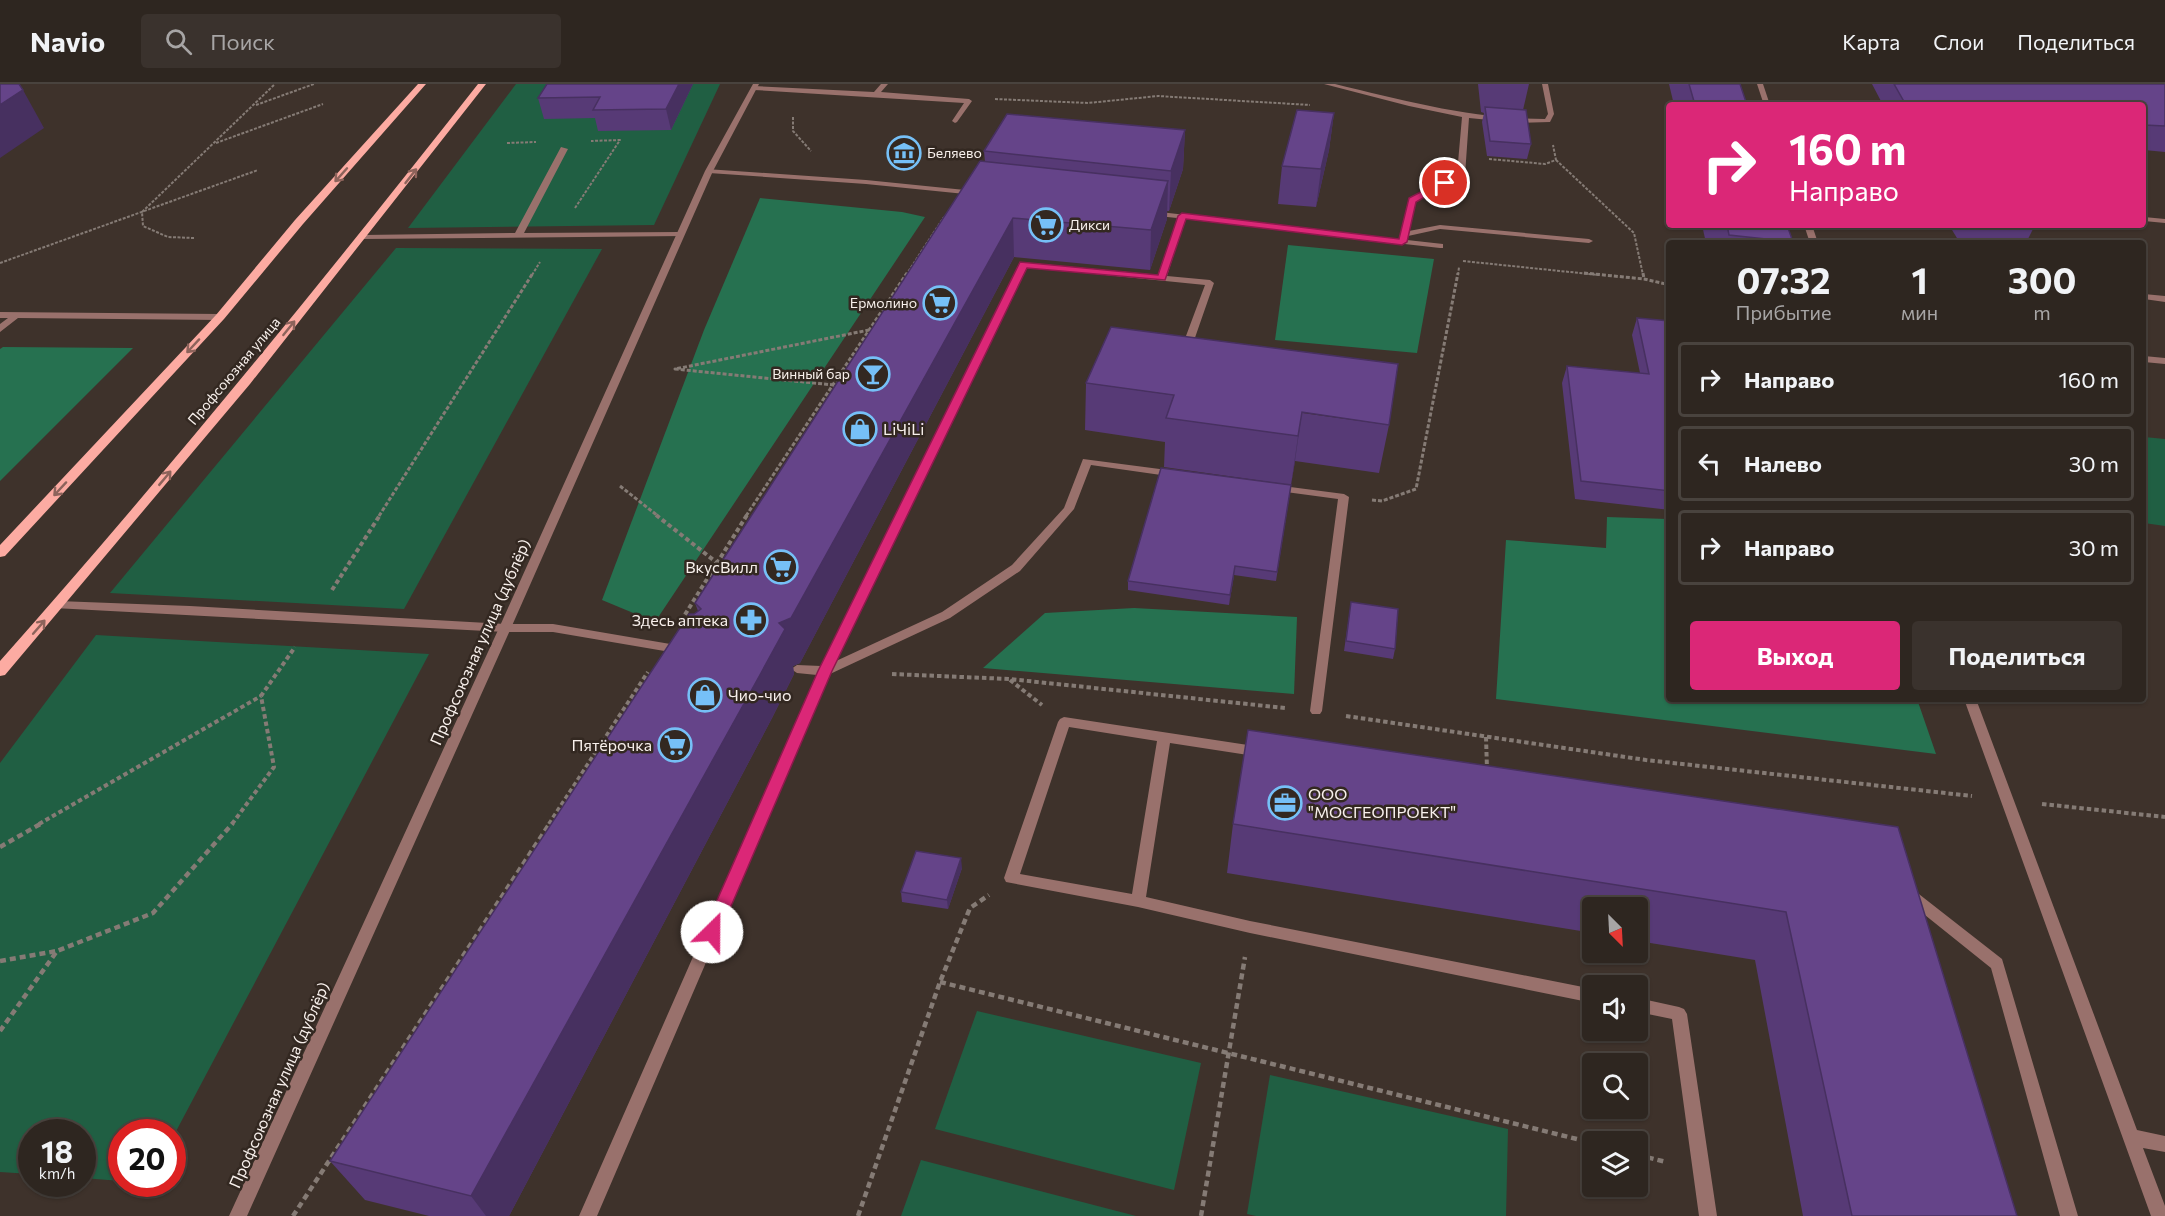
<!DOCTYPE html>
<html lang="ru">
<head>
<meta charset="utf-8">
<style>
	:root { --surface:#2e2620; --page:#3a322d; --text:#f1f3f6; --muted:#a7a5a5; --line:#49433e; --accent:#db2777 }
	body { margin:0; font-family:Commissioner,sans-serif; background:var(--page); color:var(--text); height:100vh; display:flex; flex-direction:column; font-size:22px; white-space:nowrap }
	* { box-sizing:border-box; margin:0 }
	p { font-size:20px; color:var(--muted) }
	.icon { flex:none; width:33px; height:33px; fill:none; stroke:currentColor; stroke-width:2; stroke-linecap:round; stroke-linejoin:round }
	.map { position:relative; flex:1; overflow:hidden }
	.sheet { position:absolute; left:1666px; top:156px; width:480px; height:462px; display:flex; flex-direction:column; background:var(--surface); border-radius:6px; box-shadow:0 2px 4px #0004,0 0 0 2px var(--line) }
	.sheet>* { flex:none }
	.banner { position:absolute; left:1666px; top:18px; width:480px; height:126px; border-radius:6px; box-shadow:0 2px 4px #0004,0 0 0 2px var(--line); background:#db2777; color:#fff; overflow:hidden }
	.needle { width:39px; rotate:156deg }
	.fabs { position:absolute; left:1582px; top:813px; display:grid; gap:12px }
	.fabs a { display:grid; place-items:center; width:66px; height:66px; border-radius:6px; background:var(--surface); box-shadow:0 2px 4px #0004,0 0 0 2px var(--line); font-size:30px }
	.speed { position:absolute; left:18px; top:1035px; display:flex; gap:12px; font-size:30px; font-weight:700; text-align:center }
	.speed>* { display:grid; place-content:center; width:78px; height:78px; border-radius:50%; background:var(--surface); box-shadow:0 2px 4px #0004,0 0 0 2px var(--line); line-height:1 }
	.speed small { font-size:15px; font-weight:400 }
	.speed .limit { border:9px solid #d22; background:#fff; color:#111 }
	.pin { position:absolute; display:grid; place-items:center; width:51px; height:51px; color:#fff; margin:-26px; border:3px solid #fff; border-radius:50%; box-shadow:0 2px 6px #0007 }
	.me { position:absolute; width:66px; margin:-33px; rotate:23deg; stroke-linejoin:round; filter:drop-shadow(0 0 4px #0008) }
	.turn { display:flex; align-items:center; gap:21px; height:126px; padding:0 24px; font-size:27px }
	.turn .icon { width:78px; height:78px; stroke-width:2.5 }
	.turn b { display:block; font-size:42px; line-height:51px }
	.eta { display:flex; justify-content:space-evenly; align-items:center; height:102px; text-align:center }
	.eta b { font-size:36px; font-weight:700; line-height:42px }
	.button { display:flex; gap:12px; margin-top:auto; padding:12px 24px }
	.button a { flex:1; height:69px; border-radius:6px; background:var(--accent); color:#fff; font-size:24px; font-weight:700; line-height:69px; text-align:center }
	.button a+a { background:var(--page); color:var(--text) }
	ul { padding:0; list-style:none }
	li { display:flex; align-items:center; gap:18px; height:75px; margin:0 12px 9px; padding:0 12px; border:3px solid var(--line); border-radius:6px }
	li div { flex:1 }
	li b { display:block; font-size:22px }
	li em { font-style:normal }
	header { display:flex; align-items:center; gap:36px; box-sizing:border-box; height:84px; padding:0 30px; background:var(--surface); border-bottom:2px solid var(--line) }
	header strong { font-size:28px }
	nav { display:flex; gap:33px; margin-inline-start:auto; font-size:21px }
	.search { width:420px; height:54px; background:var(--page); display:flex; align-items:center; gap:15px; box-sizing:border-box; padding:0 21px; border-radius:6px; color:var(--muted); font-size:22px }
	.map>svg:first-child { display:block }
	.green { fill:#205f43 }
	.forest { fill:#267150 }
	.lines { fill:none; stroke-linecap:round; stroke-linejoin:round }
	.path-far3 { stroke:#857b75; stroke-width:2; stroke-dasharray:3 1.5; stroke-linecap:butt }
	.path-far2 { stroke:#857b75; stroke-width:3; stroke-dasharray:4 2; stroke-linecap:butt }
	.path-far1 { stroke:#857b75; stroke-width:4; stroke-dasharray:4.5 3; stroke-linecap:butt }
	.path { stroke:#857b75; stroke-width:4.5; stroke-dasharray:6 4; stroke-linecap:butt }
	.service { fill:#99716c; fill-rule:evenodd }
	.minor { fill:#99716c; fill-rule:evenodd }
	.primary { fill:#fcaba2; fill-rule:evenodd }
	.wall { fill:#573a76 }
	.shaded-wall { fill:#473060 }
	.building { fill:#654489; stroke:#473060; stroke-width:1.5 }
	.oneway { stroke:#8d635b }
	.route { fill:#db2777; stroke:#8e194d; stroke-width:1.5 }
	.labels { text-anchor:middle; stroke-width:5; stroke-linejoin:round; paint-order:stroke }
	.far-poi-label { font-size:14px; fill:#f8f0ec; stroke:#332821; text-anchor:start }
	.far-street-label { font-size:14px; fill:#f8f0ec; stroke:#332821 }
	.poi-label { font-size:16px; fill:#f8f0ec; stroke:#332821; text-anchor:start }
	.street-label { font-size:16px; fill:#f8f0ec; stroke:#332821 }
</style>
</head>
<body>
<header>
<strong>Navio</strong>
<div class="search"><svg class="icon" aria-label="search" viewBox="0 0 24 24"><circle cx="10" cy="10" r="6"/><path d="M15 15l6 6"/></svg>Поиск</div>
<nav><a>Карта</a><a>Слои</a><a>Поделиться</a></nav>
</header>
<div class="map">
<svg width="2165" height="1132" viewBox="0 0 2165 1132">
	<rect width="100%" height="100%" fill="#3e322b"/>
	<!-- green -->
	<g class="green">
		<polygon points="516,0 720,0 654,141 408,144"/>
		<polygon points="396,164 602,165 404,525 110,509"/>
		<polygon points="2144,353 2165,355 2165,442 2144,439"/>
		<polygon points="96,551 429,570 173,1053 172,1048 122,1048 121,1097 83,1094 82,1048 32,1048 31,1090 0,1088 0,679"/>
		<polygon points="977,927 1201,979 1174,1106 935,1045"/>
		<polygon points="1270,991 1508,1045 1506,1132 1256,1132 1247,1130"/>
		<polygon points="921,1076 1136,1132 901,1132"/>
	</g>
	<!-- forest -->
	<g class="forest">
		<polygon points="760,114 902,128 925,133 655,538 602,516 704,246"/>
		<polygon points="1288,161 1434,175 1417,269 1275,256"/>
		<polygon points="3,263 133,264 0,397 0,265"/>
		<polygon points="1607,433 1667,435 1669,439 1670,615 1917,615 1936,670 1496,615 1506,456 1606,464"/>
		<polygon points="1134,524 1297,533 1294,610 983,584 1045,529"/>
	</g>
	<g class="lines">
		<!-- path-far3 -->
		<g class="path-far3">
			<polyline points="995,15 1088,19 1158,12 1310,21"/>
			<polyline points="256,21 314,0"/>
			<polyline points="793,33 793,47 811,67"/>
			<polyline points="216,59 323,20"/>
			<polyline points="507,59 536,58"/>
			<polyline points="1489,75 1545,80 1556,76 1553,61"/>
			<polyline points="1556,76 1634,149 1643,191"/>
			<polyline points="575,124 620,56 591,57"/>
			<polyline points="194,154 168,153 143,142 142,128 275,0"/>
			<polyline points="1463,177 1599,191"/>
			<polyline points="0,179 258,86"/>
			<polyline points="532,191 540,178"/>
			<polyline points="906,191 944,133"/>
			<polyline points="1458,191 1459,183"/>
		</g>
		<!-- path-far2 -->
		<g class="path-far2">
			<polyline points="1584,189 1644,195 1670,201"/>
			<polyline points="1643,189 1644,195"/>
			<polyline points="834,301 675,285 869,246"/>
			<polyline points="620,402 658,432"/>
			<polyline points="1372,416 1382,417 1416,405 1458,189"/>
			<polyline points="379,432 533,189"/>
			<polyline points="746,432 907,189"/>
		</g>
		<!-- path-far1 -->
		<g class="path-far1">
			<polyline points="656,431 716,478"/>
			<polyline points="332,506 380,431"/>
			<polyline points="681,537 747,431"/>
			<polyline points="892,590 1009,595 1285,624"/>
			<polyline points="1010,596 1042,621"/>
			<polyline points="1346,632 1646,676 1972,712"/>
			<polyline points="1486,653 1487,685"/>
			<polyline points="2042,720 2165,733"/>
			<polyline points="39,740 261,612"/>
			<polyline points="232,740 274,683 261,612 295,563"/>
			<polyline points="549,740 648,588"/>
		</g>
		<!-- path -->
		<g class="path">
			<polyline points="0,763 42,739"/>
			<polyline points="0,877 57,867"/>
			<polyline points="940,898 1593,1059"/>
			<polyline points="0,947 57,867 153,829 233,739"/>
			<polyline points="1638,1071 1666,1078"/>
			<polyline points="293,1132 550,739"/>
			<polyline points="858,1132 940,898 970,824 989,811"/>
			<polyline points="1201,1132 1245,873"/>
		</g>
		<!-- service -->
		<g class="service">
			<polygon points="881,0 888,0 881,8 969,15 972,17 957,38 955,39 952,37 964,19 754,6 751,4 754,2 874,8"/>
			<path d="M 1324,0 L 1335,0 C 1405,17 1473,35 1545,35 L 1548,30 L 1542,0 L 1548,0 L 1554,30 L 1550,38 L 1520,39 L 1469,34 L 1465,91 L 1416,117 L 1409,147 L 1440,141 L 1589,155 L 1593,157 L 1589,159 L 1440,145 L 1408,152 L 1407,156 L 1443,160 L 1443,164 L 1440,164 L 1185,135 L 1167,192 L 1210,196 L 1214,199 L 1190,268 L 1185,271 L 1180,268 L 1205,201 L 1026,183 L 836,577 L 942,528 L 1012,481 L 1064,424 L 1083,375 L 1175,387 L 1180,390 L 1175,393 L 1091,381 L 1074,425 L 1020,487 L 950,534 L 830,590 L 597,1132 L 579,1132 L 817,591 L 797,589 L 791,585 L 797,581 L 821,582 L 1020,178 L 1159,191 L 1177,134 L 1148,131 L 1147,129 L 1151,127 L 1399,155 L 1409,114 L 1457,90 L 1462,33 L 1409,22 Z"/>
			<polygon points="1757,0 1763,0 1770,21 1764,21"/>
			<polygon points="561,63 568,65 524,149 681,148 684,148 684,152 363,155 359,153 363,151 515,149"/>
			<polygon points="706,85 866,96 975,107 979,109 975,111 866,100 709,89 706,89"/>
			<polygon points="2144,133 2165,135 2165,139 2144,137"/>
			<polygon points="1804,141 1812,141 1818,159 1810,159"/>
			<polygon points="2144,210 2165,212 2165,218 2144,215"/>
			<polygon points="0,228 220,230 224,233 220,236 18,234 0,248 0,240 8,234 0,234"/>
			<polygon points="2144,272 2165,274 2165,280 2144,278"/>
			<polygon points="1275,401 1344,410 1349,413 1322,627 1320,630 1312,630 1310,627 1338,415 1271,406 1270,404 1271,402"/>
			<polygon points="58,517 190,522 505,540 553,540 682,562 688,566 682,570 553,548 505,548 54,524 52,521 54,518"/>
			<polygon points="1964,615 1976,615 2137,1046 2165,1052 2165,1068 2143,1064 2165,1122 2165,1132 2151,1132"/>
			<path d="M 1064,633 L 1261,663 L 1266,665 L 1267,668 L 1266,671 L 1261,673 L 1170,659 L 1146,813 L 1250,837 L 1593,905 L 1593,919 L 1250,849 L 1138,823 L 1006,798 L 1004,794 L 1058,638 L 1060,635 ZM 1069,643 L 1157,657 L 1132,810 L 1020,790 Z"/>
			<polygon points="1910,805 1915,807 2002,875 2078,1132 2060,1132 1991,884 1905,815 1903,811 1905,807"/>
			<polygon points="1638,914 1679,923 1684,925 1687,930 1717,1132 1699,1132 1672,935 1638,928"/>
		</g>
		<!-- minor -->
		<polygon class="minor" points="753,0 759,0 713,87 511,544 247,1132 229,1132 499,544 705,87"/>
		<!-- primary -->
		<g class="primary">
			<polygon points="418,0 426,0 303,140 224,235 5,472 0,473 0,461 216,231 295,136"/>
			<path d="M 478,0 L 486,0 L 250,300 L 5,591 L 0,592 L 0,577 C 166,390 323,197 478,0 Z"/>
		</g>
	</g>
	<!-- wall -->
	<g class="wall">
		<polygon points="693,0 671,46 598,47 595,34 544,35 538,14"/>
		<polygon points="1478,0 1529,0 1523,26 1531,60 1527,75 1487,72 1482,38 1484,29 1481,28"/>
		<polygon points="1669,0 1740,0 1747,21 1674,21"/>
		<polygon points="1872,0 2165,0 2165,68 2144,66 2144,21 1883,21"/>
		<polygon points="1334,29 1329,66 1316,123 1278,120 1282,82"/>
		<polygon points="1185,46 1183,85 1169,127 1167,127 1167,135 1150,186 1014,173 800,579 793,582 794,590 772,634 509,1132 429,1132 365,1116 330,1077 694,530 698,527 695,519 985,78 984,67"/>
		<polygon points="1702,141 1787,141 1793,158 1793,159 1706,159"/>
		<polygon points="1949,141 2035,141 2026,159 1960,159"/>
		<polygon points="1637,234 1670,237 1670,426 1575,415 1562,299 1567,282 1640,289 1632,251"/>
		<polygon points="1086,299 1389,341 1379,389 1295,377 1291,401 1164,383 1165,358 1085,346"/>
		<polygon points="1291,402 1276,497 1234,491 1229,521 1128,506 1128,497"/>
		<polygon points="1351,518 1395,565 1393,575 1344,567"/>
		<polygon points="1233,740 1898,743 2017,1132 1803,1132 1755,876 1638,857 1638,824 1593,824 1593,849 1227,789"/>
		<polygon points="962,784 948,825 902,818 901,808"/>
	</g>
	<!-- shaded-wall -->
	<g class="shaded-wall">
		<polygon points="679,0 693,0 671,46 666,25"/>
		<polygon points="23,6 44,44 0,74 0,21"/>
		<polygon points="1334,29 1329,66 1316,123 1321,85"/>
		<polygon points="1185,46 1183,85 1169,127 1171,87"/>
		<polygon points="1168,97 1167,135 1150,186 1151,146"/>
		<polygon points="1013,134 1014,173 800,579 793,582 794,590 772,634 509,1132 486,1132 471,1112 779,539"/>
		<polygon points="1302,328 1295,377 1291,401 1298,352"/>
		<polygon points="1235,482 1234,491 1229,521 1230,511"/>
		<polygon points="961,774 962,784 948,825 947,816"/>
	</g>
	<!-- building -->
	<g class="building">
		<polygon points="0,0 19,0 23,6 0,21"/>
		<polygon points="547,0 679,0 666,25 593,26 600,13 538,14"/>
		<polygon points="1689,0 1740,0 1747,21 1695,21"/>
		<polygon points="1894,0 2165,0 2165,42 2144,41 2144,21 1906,21"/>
		<polygon points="1485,23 1526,26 1531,60 1490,57"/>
		<polygon points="1297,26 1334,29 1321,85 1282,82"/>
		<polygon points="1007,30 1185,46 1171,87 984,67"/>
		<polygon points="980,77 1168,97 1151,146 1013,134 791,534 779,539 785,545 761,589 471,1112 330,1077 689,530 694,530 701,525 695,519"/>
		<polygon points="1727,141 1787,141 1793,158 1729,151"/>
		<polygon points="1637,234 1670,237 1670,407 1581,397 1567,282 1649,290"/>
		<polygon points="1111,243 1398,280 1389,341 1302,328 1298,352 1166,334 1174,311 1086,299"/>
		<polygon points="1161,384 1291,401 1277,488 1235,482 1230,511 1128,497"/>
		<polygon points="1351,518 1398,525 1395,565 1346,557"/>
		<polygon points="1248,646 1898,743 2017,1132 1852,1132 1786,828 1233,740"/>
		<polygon points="916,767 961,774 947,816 901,808"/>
	</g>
	<!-- one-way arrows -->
	<defs><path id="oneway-shaft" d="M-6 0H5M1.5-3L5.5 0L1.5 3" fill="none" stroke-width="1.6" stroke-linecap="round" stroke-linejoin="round" transform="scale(1.5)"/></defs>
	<g class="oneway">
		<use href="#oneway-shaft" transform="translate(341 91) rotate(132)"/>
		<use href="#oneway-shaft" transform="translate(411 92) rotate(-52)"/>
		<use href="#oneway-shaft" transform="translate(289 244) rotate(-51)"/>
		<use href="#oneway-shaft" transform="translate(193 262) rotate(133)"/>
		<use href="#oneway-shaft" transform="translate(165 394) rotate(-50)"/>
		<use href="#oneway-shaft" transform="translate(60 405) rotate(133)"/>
		<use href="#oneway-shaft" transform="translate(39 543) rotate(-49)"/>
	</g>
	<!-- route -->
	<polygon class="route" points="1442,97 1449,99 1416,118 1407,158 1402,161 1186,135 1165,196 1027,184 832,587 720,848 718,853 712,856 706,853 703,848 818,587 1020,178 1158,191 1178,132 1182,129 1399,155 1409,114"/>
	<!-- icons -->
	<defs>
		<g id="museum-ring" transform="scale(1.725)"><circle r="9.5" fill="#332821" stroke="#76c0f7" stroke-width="1.5"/><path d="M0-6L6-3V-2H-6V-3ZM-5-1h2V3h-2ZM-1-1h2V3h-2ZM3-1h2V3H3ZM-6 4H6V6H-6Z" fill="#76c0f7"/></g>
		<g id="supermarket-ring" transform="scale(1.725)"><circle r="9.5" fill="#332821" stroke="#76c0f7" stroke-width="1.5"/><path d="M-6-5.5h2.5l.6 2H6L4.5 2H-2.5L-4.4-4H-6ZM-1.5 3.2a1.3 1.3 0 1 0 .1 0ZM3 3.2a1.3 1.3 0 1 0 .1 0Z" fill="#76c0f7"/></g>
		<g id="bar-ring" transform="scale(1.725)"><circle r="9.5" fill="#332821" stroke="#76c0f7" stroke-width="1.5"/><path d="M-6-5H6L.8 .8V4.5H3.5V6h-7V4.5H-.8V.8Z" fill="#76c0f7"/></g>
		<g id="shop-ring" transform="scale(1.725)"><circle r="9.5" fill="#332821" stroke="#76c0f7" stroke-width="1.5"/><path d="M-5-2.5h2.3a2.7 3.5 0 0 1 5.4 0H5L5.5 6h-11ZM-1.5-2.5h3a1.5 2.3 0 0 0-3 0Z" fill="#76c0f7"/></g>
		<g id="pharmacy-ring" transform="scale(1.725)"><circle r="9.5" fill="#332821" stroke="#76c0f7" stroke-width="1.5"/><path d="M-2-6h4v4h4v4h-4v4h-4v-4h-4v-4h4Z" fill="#76c0f7"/></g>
		<g id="office-ring" transform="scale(1.725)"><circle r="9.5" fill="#332821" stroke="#76c0f7" stroke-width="1.5"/><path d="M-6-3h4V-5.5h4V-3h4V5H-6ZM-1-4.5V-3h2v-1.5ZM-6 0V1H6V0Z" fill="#76c0f7"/></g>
	</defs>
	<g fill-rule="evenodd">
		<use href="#museum-ring" x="904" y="69"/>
		<use href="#supermarket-ring" x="1046" y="141"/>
		<use href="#supermarket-ring" x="940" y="219"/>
		<use href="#bar-ring" x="873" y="290"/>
		<use href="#shop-ring" x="860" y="345"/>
		<use href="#supermarket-ring" x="781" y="483"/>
		<use href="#pharmacy-ring" x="751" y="536"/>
		<use href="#shop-ring" x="705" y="611"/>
		<use href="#supermarket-ring" x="675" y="661"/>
		<use href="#office-ring" x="1285" y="719"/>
	</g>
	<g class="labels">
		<!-- far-poi labels -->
		<g class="far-poi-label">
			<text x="927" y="74">Беляево</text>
			<text x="1069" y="146">Дикси</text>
			<text x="917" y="224" text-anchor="end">Ермолино</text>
			<text x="850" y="295" text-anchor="end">Винный бар</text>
		</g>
		<!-- far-street labels -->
		<g class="far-street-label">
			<text transform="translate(234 287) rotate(-50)" y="5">Профсоюзная улица</text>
		</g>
		<!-- poi labels -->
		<g class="poi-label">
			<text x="883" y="351">LiЧiLi</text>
			<text x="758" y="489" text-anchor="end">ВкусВилл</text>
			<text x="728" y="542" text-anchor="end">Здесь аптека</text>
			<text x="728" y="617">Чио-чио</text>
			<text x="652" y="667" text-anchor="end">Пятёрочка</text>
			<text x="1308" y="716">ООО<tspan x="1308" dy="18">"МОСГЕОПРОЕКТ"</tspan></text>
		</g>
		<!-- street labels -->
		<g class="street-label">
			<text transform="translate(480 558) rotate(-66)" y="6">Профсоюзная улица (дублёр)</text>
			<text transform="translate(279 1001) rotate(-66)" y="6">Профсоюзная улица (дублёр)</text>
		</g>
	</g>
</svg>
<div class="fabs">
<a><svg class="needle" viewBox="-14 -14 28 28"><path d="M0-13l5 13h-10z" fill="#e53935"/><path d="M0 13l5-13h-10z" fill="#a7a5a5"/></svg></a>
<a><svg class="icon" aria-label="sound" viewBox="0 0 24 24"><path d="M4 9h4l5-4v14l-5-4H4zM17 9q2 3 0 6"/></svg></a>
<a><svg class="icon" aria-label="search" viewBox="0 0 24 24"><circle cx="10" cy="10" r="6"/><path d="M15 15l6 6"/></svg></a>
<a><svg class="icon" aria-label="layers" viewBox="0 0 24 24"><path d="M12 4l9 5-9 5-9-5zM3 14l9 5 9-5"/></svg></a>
</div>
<div class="speed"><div>18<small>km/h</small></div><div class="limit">20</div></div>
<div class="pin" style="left:1445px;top:99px;background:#d93025"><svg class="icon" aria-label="arrive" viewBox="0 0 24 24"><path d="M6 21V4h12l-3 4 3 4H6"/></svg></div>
<svg class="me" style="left:712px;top:848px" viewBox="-20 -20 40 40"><circle r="19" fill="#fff"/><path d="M0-13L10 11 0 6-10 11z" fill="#db2777"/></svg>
<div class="banner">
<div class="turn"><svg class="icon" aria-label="right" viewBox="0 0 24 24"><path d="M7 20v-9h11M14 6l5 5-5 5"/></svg><div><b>160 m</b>Направо</div></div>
</div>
<section class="sheet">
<div class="eta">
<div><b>07:32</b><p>Прибытие</p></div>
<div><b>1</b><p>мин</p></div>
<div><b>300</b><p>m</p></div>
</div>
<ul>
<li><svg class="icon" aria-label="right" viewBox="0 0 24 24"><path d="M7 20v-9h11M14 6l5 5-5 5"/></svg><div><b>Направо</b></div><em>160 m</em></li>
<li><svg class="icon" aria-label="left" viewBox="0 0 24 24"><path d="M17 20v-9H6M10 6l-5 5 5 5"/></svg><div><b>Налево</b></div><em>30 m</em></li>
<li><svg class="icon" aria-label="right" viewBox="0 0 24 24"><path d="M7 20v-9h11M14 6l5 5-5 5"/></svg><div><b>Направо</b></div><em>30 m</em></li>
</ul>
<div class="button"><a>Выход</a><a>Поделиться</a></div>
</section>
</div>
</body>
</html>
